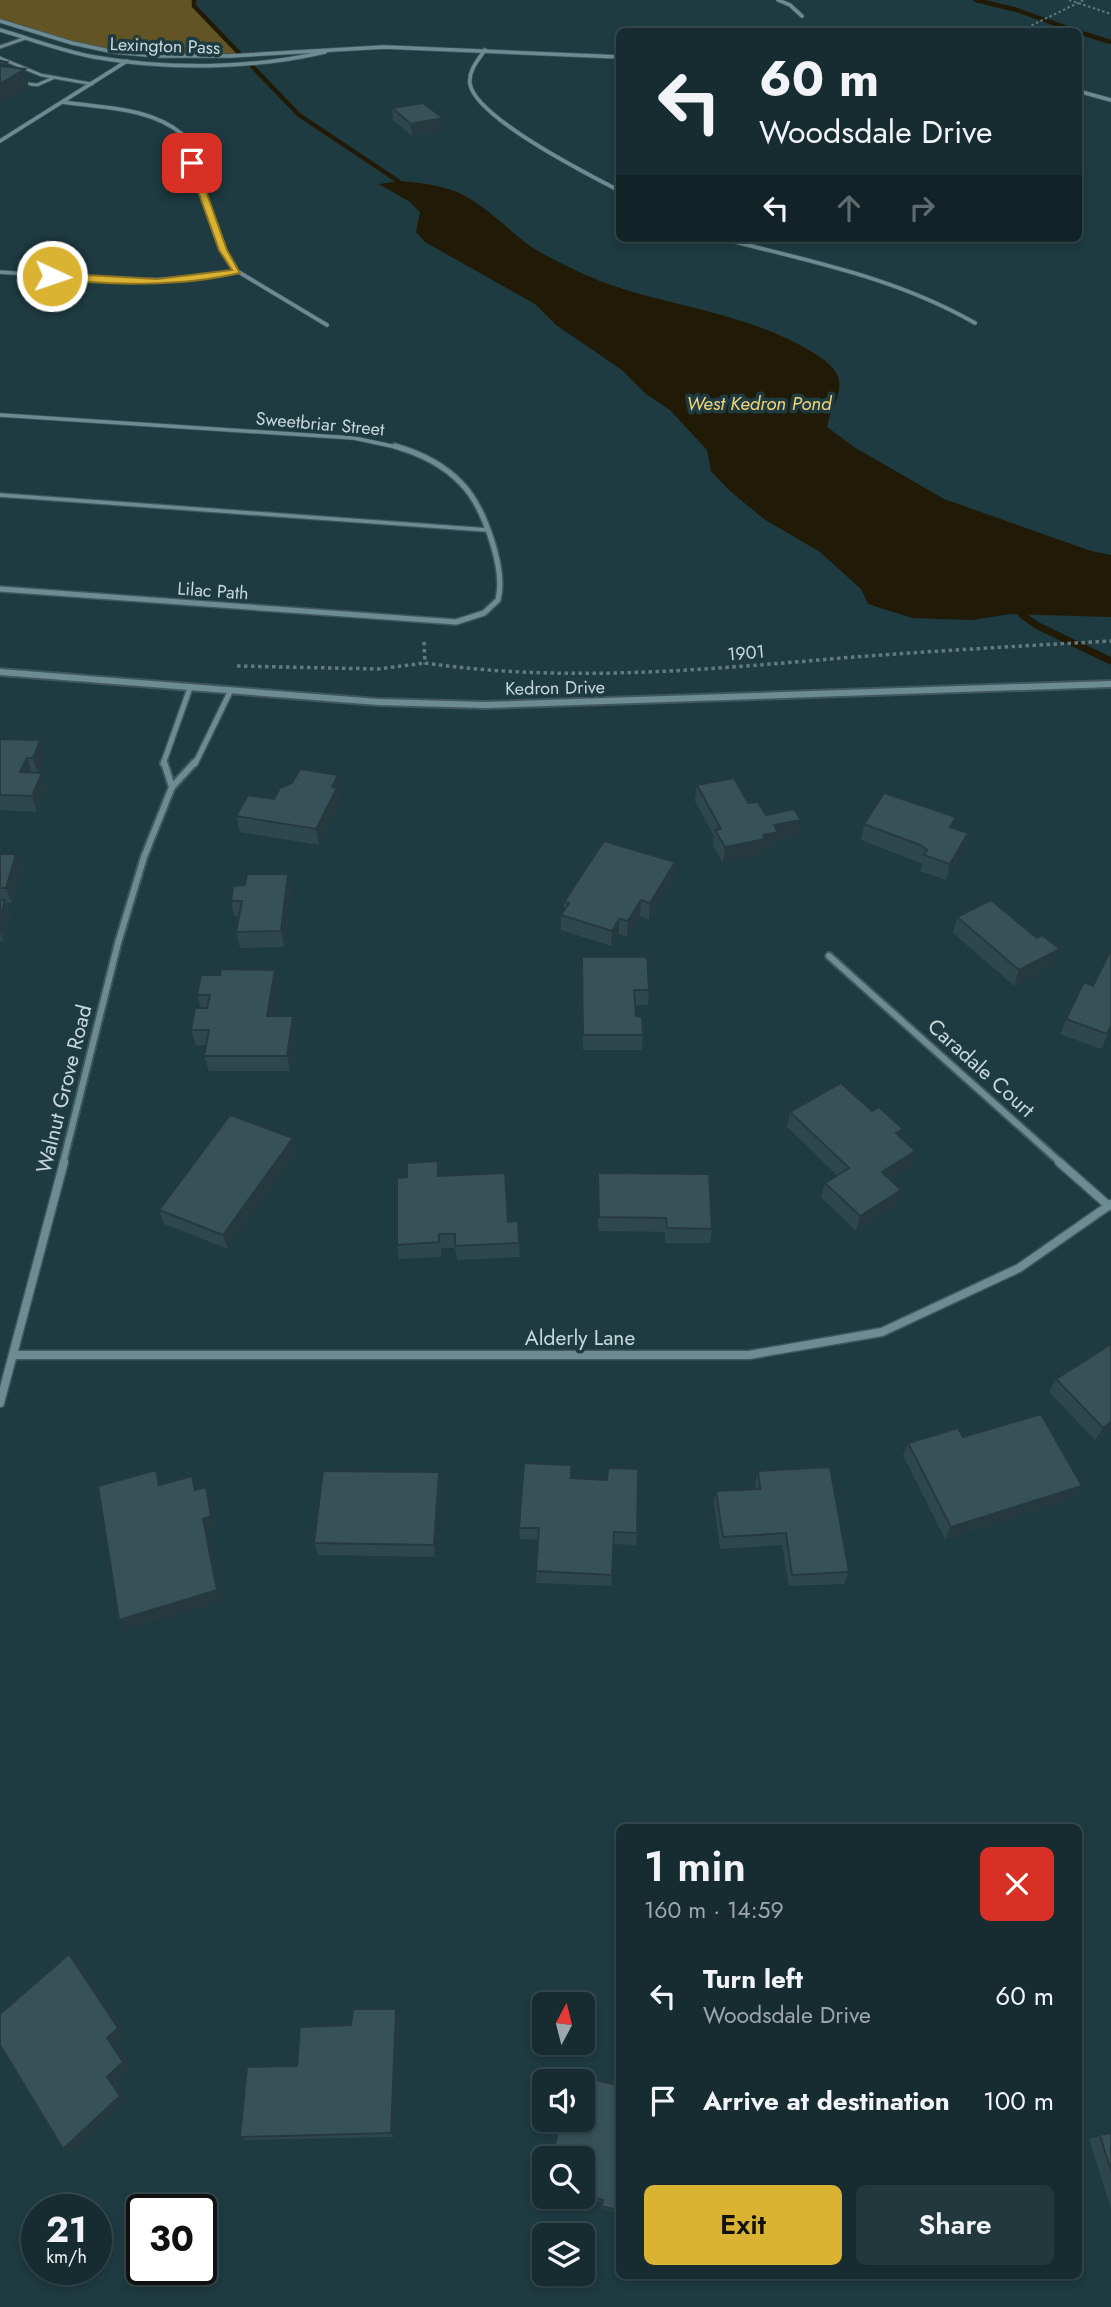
<!DOCTYPE html>
<html lang="en">
<head>
<meta charset="utf-8">
<style>
	:root { --surface:#162c31; --page:#23383d; --text:#f1f3f6; --muted:#9ea7ab; --line:#35484d; --accent:#dab333 }
	body { margin:0; font-family:Jost,sans-serif; background:var(--page); color:var(--text); height:100vh; display:flex; flex-direction:column; font-size:26px; white-space:nowrap }
	* { box-sizing:border-box; margin:0 }
	p { font-size:23px; color:var(--muted) }
	.icon { flex:none; width:38px; height:38px; fill:none; stroke:currentColor; stroke-width:2; stroke-linecap:round; stroke-linejoin:round }
	.map { position:relative; flex:1; overflow:hidden }
	.details { position:absolute; left:616px; top:1824px; width:466px; height:455px; display:flex; flex-direction:column; background:var(--surface); border-radius:10px; box-shadow:0 4px 10px #0003,0 0 0 2px var(--line) }
	.details>* { flex:none }
	.hud { position:absolute; left:616px; top:28px; width:466px; height:214px; border-radius:10px; box-shadow:0 4px 10px #0003,0 0 0 2px var(--line); background:#162c31; color:var(--text); overflow:hidden }
	.needle { width:46px; rotate:7deg }
	.buttons { position:absolute; left:532px; top:1992px; display:grid; gap:14px }
	.buttons a { display:grid; place-items:center; width:63px; height:63px; border-radius:10px; background:var(--surface); box-shadow:0 4px 10px #0003,0 0 0 2px var(--line); font-size:35px }
	.speed { position:absolute; left:21px; top:2194px; display:flex; gap:14px; font-size:35px; font-weight:700; text-align:center }
	.speed>* { display:grid; place-content:center; width:91px; height:91px; border-radius:50%; background:var(--surface); box-shadow:0 4px 10px #0003,0 0 0 2px var(--line); line-height:1 }
	.speed small { font-size:18px; font-weight:400 }
	.speed .limit { border:4px solid #111; border-radius:10px; background:#fff; color:#111 }
	.pin { position:absolute; display:grid; place-items:center; width:60px; height:60px; color:#fff; margin:-30px; border-radius:14px; box-shadow:0 4px 10px #0006 }
	.me { position:absolute; width:77px; margin:-38px; rotate:93deg; stroke-linejoin:round; filter:drop-shadow(0 0 5px #0008) }
	.turn { display:flex; align-items:center; gap:24px; height:147px; padding:0 28px; font-size:32px }
	.turn .icon { width:91px; height:91px; stroke-width:2.5 }
	.turn b { display:block; font-size:49px; line-height:60px }
	.lanes { display:flex; align-items:center; height:66px; padding:0 28px; background:#0003; justify-content:center; gap:35px; direction:ltr }
	.lanes .off { opacity:.35 }
	.round { display:grid; place-items:center; flex:none; width:74px; height:74px; border-radius:10px; background:var(--page) }
	.summary { display:flex; align-items:center; justify-content:space-between; height:119px; padding:0 28px }
	h1 { font-size:42px; font-weight:600; line-height:52px }
	.button { display:flex; gap:14px; margin-top:auto; padding:14px 28px }
	.button a { flex:1; height:80px; border-radius:10px; background:var(--accent); color:#111; font-size:28px; font-weight:600; line-height:80px; text-align:center }
	.button a+a { background:var(--page); color:var(--text) }
	ul { padding:0; list-style:none }
	li { display:flex; align-items:center; gap:21px; height:105px; padding:0 28px }
	li div { flex:1 }
	li b { display:block; font-size:26px }
	li em { font-style:normal }
	.map>svg:first-child { display:block }
	.green { fill:#635426 }
	.water { fill:#201a06 }
	.lines { fill:none; stroke-linecap:round; stroke-linejoin:round }
	.stream-far1 { stroke:#201a06; stroke-width:4.5 }
	.stream { stroke:#201a06; stroke-width:7 }
	.service-far1-casing { stroke:#40585d; stroke-width:4.5 }
	.service-casing { stroke:#40585d; stroke-width:6 }
	.minor-far3-casing { stroke:#40585d; stroke-width:5 }
	.minor-far2-casing { stroke:#40585d; stroke-width:8 }
	.minor-far1-casing { stroke:#40585d; stroke-width:10 }
	.minor-casing { stroke:#40585d; stroke-width:11 }
	.tertiary-casing { stroke:#40585d; stroke-width:4 }
	.path-far1 { stroke:#627a7f; stroke-width:2; stroke-dasharray:2.5 2.5; stroke-linecap:butt }
	.path { stroke:#627a7f; stroke-width:3.5; stroke-dasharray:3.5 3.5; stroke-linecap:butt }
	.service-far1 { stroke:#6d8b92; stroke-width:2.5 }
	.service { stroke:#6d8b92; stroke-width:3.5 }
	.minor-far3 { stroke:#6d8b92; stroke-width:3.5 }
	.minor-far2 { stroke:#6d8b92; stroke-width:5 }
	.minor-far1 { stroke:#6d8b92; stroke-width:6 }
	.minor { stroke:#6d8b92; stroke-width:8 }
	.tertiary { fill:#6d8b92; fill-rule:evenodd }
	.wall { fill:#2e474c }
	.shaded-wall { fill:#26393e }
	.building { fill:#365258; stroke:#26393e; stroke-width:2 }
	.route { fill:#dab333; stroke:#8e7421; stroke-width:2 }
	.labels { text-anchor:middle; stroke-width:7; stroke-linejoin:round; paint-order:stroke }
	.far-street-label { font-size:18px; fill:#c8d8db; stroke:#1e3b41 }
	.far-water-label { font-size:19px; font-style:italic; fill:#f2d378; stroke:#1e3b41 }
	.street-label { font-size:21px; fill:#c8d8db; stroke:#1e3b41 }
</style>
</head>
<body>
<div class="map">
<svg width="1111" height="2307" viewBox="0 0 1111 2307">
	<rect width="100%" height="100%" fill="#1e3b41"/>
	<!-- green -->
	<polygon class="green" points="0,0 194,0 197,9 243,55 157,56 72,43 0,21"/>
	<!-- water -->
	<path class="water" d="M 401,181 C 421,183 444,185 463,195 C 486,207 506,227 526,243 C 541,254 561,263 577,271 C 647,305 729,307 798,344 C 809,350 825,359 833,368 C 849,388 830,407 827,427 L 854,447 L 944,499 L 1091,551 L 1111,555 L 1111,617 L 1010,614 L 972,620 L 912,618 L 868,604 L 861,589 L 820,552 L 764,519 L 730,491 L 711,471 L 707,450 L 670,410 L 646,394 L 622,370 L 556,325 L 535,304 L 425,242 L 416,232 L 420,212 L 410,202 L 379,184 Z"/>
	<g class="lines">
		<!-- stream-far1 -->
		<g class="stream-far1">
			<polyline points="194,0 194,6 239,53"/>
			<polyline points="976,0 1017,10 1078,32"/>
			<polyline points="1078,32 1111,42"/>
			<polyline points="250,64 299,115 398,181"/>
		</g>
		<!-- stream -->
		<polyline class="stream" points="1022,615 1038,626 1111,661"/>
		<!-- service-far1 casing -->
		<g class="service-far1-casing">
			<g id="service-far1">
				<polyline points="0,47 26,38"/>
				<polyline points="0,58 41,75 92,84"/>
				<polyline points="22,83 37,85 53,78"/>
			</g>
		</g>
		<!-- service casing -->
		<g class="service-casing">
			<polyline id="service" points="0,495 487,530"/>
		</g>
		<!-- minor-far3 casing -->
		<g class="minor-far3-casing">
			<g id="minor-far3">
				<polyline points="778,0 790,5 802,16"/>
				<polyline points="0,21 72,43 114,52 157,56 229,56 384,47 620,57"/>
				<path d="M 0,30 C 31,39 62,51 94,57 C 168,70 251,69 325,52"/>
				<path d="M 485,50 C 478,60 468,71 470,84 C 476,118 589,175 620,191"/>
				<polyline points="1078,91 1111,100"/>
				<path d="M 63,102 C 102,108 150,107 182,134 L 229,262 L 237,271 L 327,325"/>
				<polyline points="0,141 127,61"/>
				<path d="M 720,238 C 808,261 895,277 975,323"/>
				<path d="M 0,272 C 80,278 158,287 237,271"/>
				<polyline points="0,415 354,438 401,448"/>
			</g>
		</g>
		<!-- minor-far2 casing -->
		<g class="minor-far2-casing">
			<g id="minor-far2">
				<path d="M 0,589 L 456,622 L 484,613 L 498,600 C 506,569 484,506 461,483 C 443,464 419,453 395,446"/>
				<polyline points="163,764 190,688"/>
				<polyline points="195,764 230,692"/>
			</g>
		</g>
		<!-- minor-far1 casing -->
		<g class="minor-far1-casing">
			<g id="minor-far1">
				<polyline points="164,762 172,787"/>
				<polyline points="829,956 1061,1163"/>
				<polyline points="63,1163 118,943 144,857 172,787 195,762"/>
			</g>
		</g>
		<!-- minor casing -->
		<g class="minor-casing">
			<g id="minor">
				<polyline points="1059,1162 1109,1206"/>
				<polyline points="13,1355 749,1355 882,1332 1019,1268 1111,1204"/>
				<polyline points="0,1403 64,1162"/>
			</g>
		</g>
		<!-- tertiary casing -->
		<g class="tertiary-casing">
			<polygon id="tertiary" points="0,669 378,699 485,702 1111,681 1111,687 485,708 378,705 0,675"/>
		</g>
		<!-- path-far1 -->
		<g class="path-far1">
			<polyline points="1069,0 1111,14"/>
			<polyline points="1018,32 1084,0"/>
		</g>
		<!-- path -->
		<g class="path">
			<path d="M 424,642 L 425,663 C 565,683 702,670 842,658 C 931,651 1021,646 1111,641"/>
			<polyline points="237,666 378,669 425,663"/>
		</g>
		<!-- service-far1 -->
		<use href="#service-far1" class="service-far1"/>
		<!-- service -->
		<use href="#service" class="service"/>
		<!-- minor-far3 -->
		<use href="#minor-far3" class="minor-far3"/>
		<!-- minor-far2 -->
		<use href="#minor-far2" class="minor-far2"/>
		<!-- minor-far1 -->
		<use href="#minor-far1" class="minor-far1"/>
		<!-- minor -->
		<use href="#minor" class="minor"/>
		<!-- tertiary -->
		<use href="#tertiary" class="tertiary"/>
	</g>
	<!-- wall -->
	<g class="wall">
		<polygon points="392,108 444,131 412,136 393,120"/>
		<polygon points="0,739 40,740 45,756 38,773 47,789 37,812 0,810"/>
		<polygon points="338,775 340,790 338,794 340,804 319,845 240,832 236,816 274,799"/>
		<polygon points="697,785 766,815 798,836 777,840 775,848 764,850 763,855 723,863 713,846 714,836 695,801"/>
		<polygon points="864,824 953,828 968,833 964,849 946,880 920,871 922,864 916,861 861,840"/>
		<polygon points="0,854 16,854 22,870 12,903 7,903 11,915 4,941 0,941"/>
		<polygon points="675,862 674,878 649,919 640,916 627,937 619,934 611,946 561,930 561,915 564,912 564,902"/>
		<polygon points="288,874 291,889 284,947 240,948 236,932 239,916 234,916 231,901 245,885"/>
		<polygon points="957,917 1037,938 1060,949 1054,965 1014,986 953,933"/>
		<polygon points="1111,950 1111,1031 1110,1030 1101,1049 1060,1034 1066,1019 1093,986"/>
		<polygon points="582,957 649,990 648,1005 635,1005 636,1016 643,1035 642,1050 583,1050"/>
		<polygon points="275,970 278,985 273,1016 293,1016 296,1031 290,1071 209,1071 204,1056 206,1045 196,1045 191,1030 201,1008 197,995 220,975"/>
		<polygon points="790,1112 901,1138 915,1151 911,1166 889,1180 901,1190 897,1205 856,1231 821,1197 825,1183 837,1175 787,1127"/>
		<polygon points="296,1153 228,1249 164,1224 159,1210"/>
		<polygon points="598,1173 712,1229 710,1243 665,1243 665,1232 598,1231"/>
		<polygon points="439,1176 508,1222 518,1221 520,1257 457,1260 455,1248 441,1248 441,1257 399,1259 397,1245"/>
		<polygon points="1111,1344 1111,1430 1095,1440 1049,1392 1056,1379"/>
		<polygon points="963,1437 1082,1486 1074,1498 945,1539 903,1455 908,1443"/>
		<polygon points="758,1471 849,1572 844,1584 789,1586 782,1545 720,1549 714,1503 716,1491 756,1489 755,1483"/>
		<polygon points="439,1472 440,1485 435,1557 318,1555 314,1543"/>
		<polygon points="571,1478 637,1533 636,1545 613,1544 611,1586 536,1583 538,1540 520,1539 519,1528"/>
		<polygon points="399,2015 394,2137 246,2140 240,2137 297,2066 351,2025"/>
		<polygon points="620,2086 620,2213 601,2208 602,2202 580,2196 583,2196 583,2158"/>
		<polygon points="1111,2133 1111,2209 1089,2139"/>
	</g>
	<!-- shaded-wall -->
	<g class="shaded-wall">
		<polygon points="7,62 11,77 25,69 29,87 0,105 0,66"/>
		<polygon points="443,118 444,131 412,136 411,124"/>
		<polygon points="40,740 45,756 38,774 33,758"/>
		<polygon points="27,758 32,774 20,772"/>
		<polygon points="42,773 47,789 37,812 32,796"/>
		<polygon points="338,775 340,790 338,794 340,804 319,845 316,829 332,787"/>
		<polygon points="801,820 798,836 777,840 775,848 764,850 763,855 723,863 725,847 763,835 774,825"/>
		<polygon points="968,833 964,849 946,880 950,864"/>
		<polygon points="16,854 22,870 12,903 6,888"/>
		<polygon points="675,862 674,878 649,919 650,903"/>
		<polygon points="288,874 291,889 284,947 281,931"/>
		<polygon points="5,900 11,915 4,941 0,932 0,917"/>
		<polygon points="641,900 640,916 627,937 628,921"/>
		<polygon points="619,919 619,934 611,946 612,931"/>
		<polygon points="1060,949 1054,965 1014,986 1019,970"/>
		<polygon points="275,970 278,985 271,1032 267,1016"/>
		<polygon points="293,1016 296,1031 290,1071 287,1056"/>
		<polygon points="903,1129 899,1144 896,1133"/>
		<polygon points="293,1138 296,1153 228,1249 223,1235"/>
		<polygon points="915,1151 911,1166 878,1187 882,1172"/>
		<polygon points="901,1190 897,1205 856,1231 860,1216"/>
		<polygon points="1111,1422 1111,1430 1095,1440 1103,1428"/>
		<polygon points="156,1470 162,1482 164,1497 159,1485"/>
		<polygon points="439,1472 440,1485 435,1557 434,1545"/>
		<polygon points="192,1476 198,1488 200,1502 195,1490"/>
		<polygon points="1082,1486 1074,1498 945,1539 951,1527"/>
		<polygon points="206,1487 211,1499 217,1528 208,1531 222,1602 126,1630 119,1620"/>
		<polygon points="69,1954 77,1960 126,2034 116,2043 132,2067 116,2081 128,2100 73,2152 63,2149 107,2077 107,2038"/>
		<polygon points="396,2009 399,2015 394,2137 391,2133"/>
	</g>
	<!-- building -->
	<g class="building">
		<polygon points="0,61 7,62 0,66 25,69 0,84"/>
		<polygon points="423,103 443,118 411,124 392,108"/>
		<polygon points="0,739 40,740 33,758 27,758 20,772 42,773 32,796 0,795"/>
		<polygon points="300,769 338,775 332,787 337,788 316,829 236,816 248,795 274,799 280,788 292,783"/>
		<polygon points="734,778 748,803 758,802 766,815 794,809 801,820 774,825 778,832 763,835 765,839 725,847 715,830 721,829 697,785"/>
		<polygon points="884,793 956,817 950,827 968,833 950,864 924,855 927,850 920,845 864,824"/>
		<polygon points="604,841 675,862 650,903 641,900 628,921 619,919 612,931 561,915 569,903 564,902"/>
		<polygon points="0,854 16,854 6,888 0,888"/>
		<polygon points="247,874 288,874 281,931 236,932 242,901 231,901 233,886 245,885"/>
		<polygon points="0,900 5,900 0,917"/>
		<polygon points="991,900 1037,938 1042,935 1060,949 1019,970 957,917"/>
		<polygon points="1111,950 1111,1026 1107,1034 1066,1019 1084,982 1093,986"/>
		<polygon points="582,957 647,957 649,990 634,990 636,1016 642,1017 643,1035 583,1035"/>
		<polygon points="221,969 275,970 267,1016 293,1016 287,1056 204,1056 209,1030 191,1030 195,1008 207,1008 210,995 197,995 201,975 220,975"/>
		<polygon points="841,1083 872,1111 879,1107 903,1129 896,1133 915,1151 882,1172 901,1190 860,1216 825,1183 849,1168 790,1112"/>
		<polygon points="230,1115 293,1138 223,1235 159,1210"/>
		<polygon points="438,1161 438,1176 505,1173 508,1222 518,1221 519,1243 455,1246 455,1234 439,1234 439,1242 397,1245 397,1178 407,1177 407,1163"/>
		<polygon points="598,1173 709,1174 712,1229 667,1228 666,1218 599,1217"/>
		<polygon points="1111,1344 1111,1422 1103,1428 1056,1379"/>
		<polygon points="1041,1414 1082,1486 951,1527 908,1443 958,1428 963,1437"/>
		<polygon points="524,1463 571,1465 571,1478 607,1480 608,1468 638,1469 637,1533 614,1532 612,1575 536,1571 539,1528 519,1528"/>
		<polygon points="830,1467 849,1572 792,1575 786,1533 723,1537 716,1491 760,1489 758,1471"/>
		<polygon points="156,1470 159,1485 192,1476 195,1490 206,1487 211,1516 203,1519 217,1590 119,1620 98,1486"/>
		<polygon points="323,1471 439,1472 434,1545 314,1543"/>
		<polygon points="69,1954 118,2028 107,2038 123,2062 107,2077 120,2096 63,2149 0,2045 0,2014"/>
		<polygon points="353,2009 396,2009 391,2133 240,2137 247,2067 297,2066 300,2027 351,2025"/>
		<polygon points="569,2073 620,2086 620,2211 601,2206 603,2200 583,2195 583,2158 553,2158 560,2119 583,2119 583,2081 568,2081"/>
		<polygon points="1111,2133 1111,2171 1100,2135"/>
	</g>
	<!-- route -->
	<path class="route" d="M 192,161 L 196,163 L 227,250 L 240,273 C 185,286 106,287 49,277 L 52,273 L 157,279 L 232,270 L 219,250 L 188,163 Z"/>
	<g class="labels">
		<!-- far-street labels -->
		<g class="far-street-label">
			<text transform="translate(165 46) rotate(2)" y="6">Lexington Pass</text>
			<text transform="translate(320 424) rotate(5)" y="6">Sweetbriar Street</text>
			<text transform="translate(213 591) rotate(4)" y="6">Lilac Path</text>
			<text transform="translate(746 653) rotate(-5)" y="6">1901</text>
			<text transform="translate(555 688) rotate(-1)" y="6">Kedron Drive</text>
		</g>
		<!-- far-water labels -->
		<g class="far-water-label">
			<text x="759" y="410">West Kedron Pond</text>
		</g>
		<!-- street labels -->
		<g class="street-label">
			<text transform="translate(981 1068) rotate(42)" y="7">Caradale Court</text>
			<text transform="translate(64 1089) rotate(-76)" y="7">Walnut Grove Road</text>
			<text x="580" y="1345">Alderly Lane</text>
		</g>
	</g>
</svg>
<div class="buttons">
<a><svg class="needle" viewBox="-14 -14 28 28"><path d="M0-13l5 13h-10z" fill="#e53935"/><path d="M0 13l5-13h-10z" fill="#9ea7ab"/></svg></a>
<a><svg class="icon" aria-label="sound" viewBox="0 0 24 24"><path d="M4 9h4l5-4v14l-5-4H4zM17 9q2 3 0 6"/></svg></a>
<a><svg class="icon" aria-label="search" viewBox="0 0 24 24"><circle cx="10" cy="10" r="6"/><path d="M15 15l6 6"/></svg></a>
<a><svg class="icon" aria-label="layers" viewBox="0 0 24 24"><path d="M12 4l9 5-9 5-9-5zM3 14l9 5 9-5"/></svg></a>
</div>
<div class="speed"><div>21<small>km/h</small></div><div class="limit">30</div></div>
<div class="pin" style="left:192px;top:163px;background:#d93025"><svg class="icon" aria-label="arrive" viewBox="0 0 24 24"><path d="M6 21V4h12l-3 4 3 4H6"/></svg></div>
<svg class="me" style="left:52px;top:276px" viewBox="-20 -20 40 40"><circle r="17" fill="#dab333" stroke="#fff" stroke-width="3"/><path d="M0-11L8 9 0 5-8 9z" fill="#fff"/></svg>
<div class="hud">
<div class="turn"><svg class="icon" aria-label="left" viewBox="0 0 24 24"><path d="M17 20v-9H6M10 6l-5 5 5 5"/></svg><div><b>60 m</b>Woodsdale Drive</div></div>
<div class="lanes"><svg class="icon" aria-label="left" viewBox="0 0 24 24"><path d="M17 20v-9H6M10 6l-5 5 5 5"/></svg><svg class="icon off" aria-label="ahead" viewBox="0 0 24 24"><path d="M12 20V5M6 11l6-6 6 6"/></svg><svg class="icon off" aria-label="right" viewBox="0 0 24 24"><path d="M7 20v-9h11M14 6l5 5-5 5"/></svg></div>
</div>
<section class="details">
<div class="summary"><div><h1>1 min</h1><p>160 m · 14:59</p></div><a class="round" style="background:#d93025;color:#fff"><svg class="icon" aria-label="close" viewBox="0 0 24 24"><path d="M6 6l12 12M18 6L6 18"/></svg></a></div>
<ul>
<li><svg class="icon" aria-label="left" viewBox="0 0 24 24"><path d="M17 20v-9H6M10 6l-5 5 5 5"/></svg><div><b>Turn left</b><p>Woodsdale Drive</p></div><em>60 m</em></li>
<li><svg class="icon" aria-label="arrive" viewBox="0 0 24 24"><path d="M6 21V4h12l-3 4 3 4H6"/></svg><div><b>Arrive at destination</b></div><em>100 m</em></li>
</ul>
<div class="button"><a>Exit</a><a>Share</a></div>
</section>
</div>
</body>
</html>
